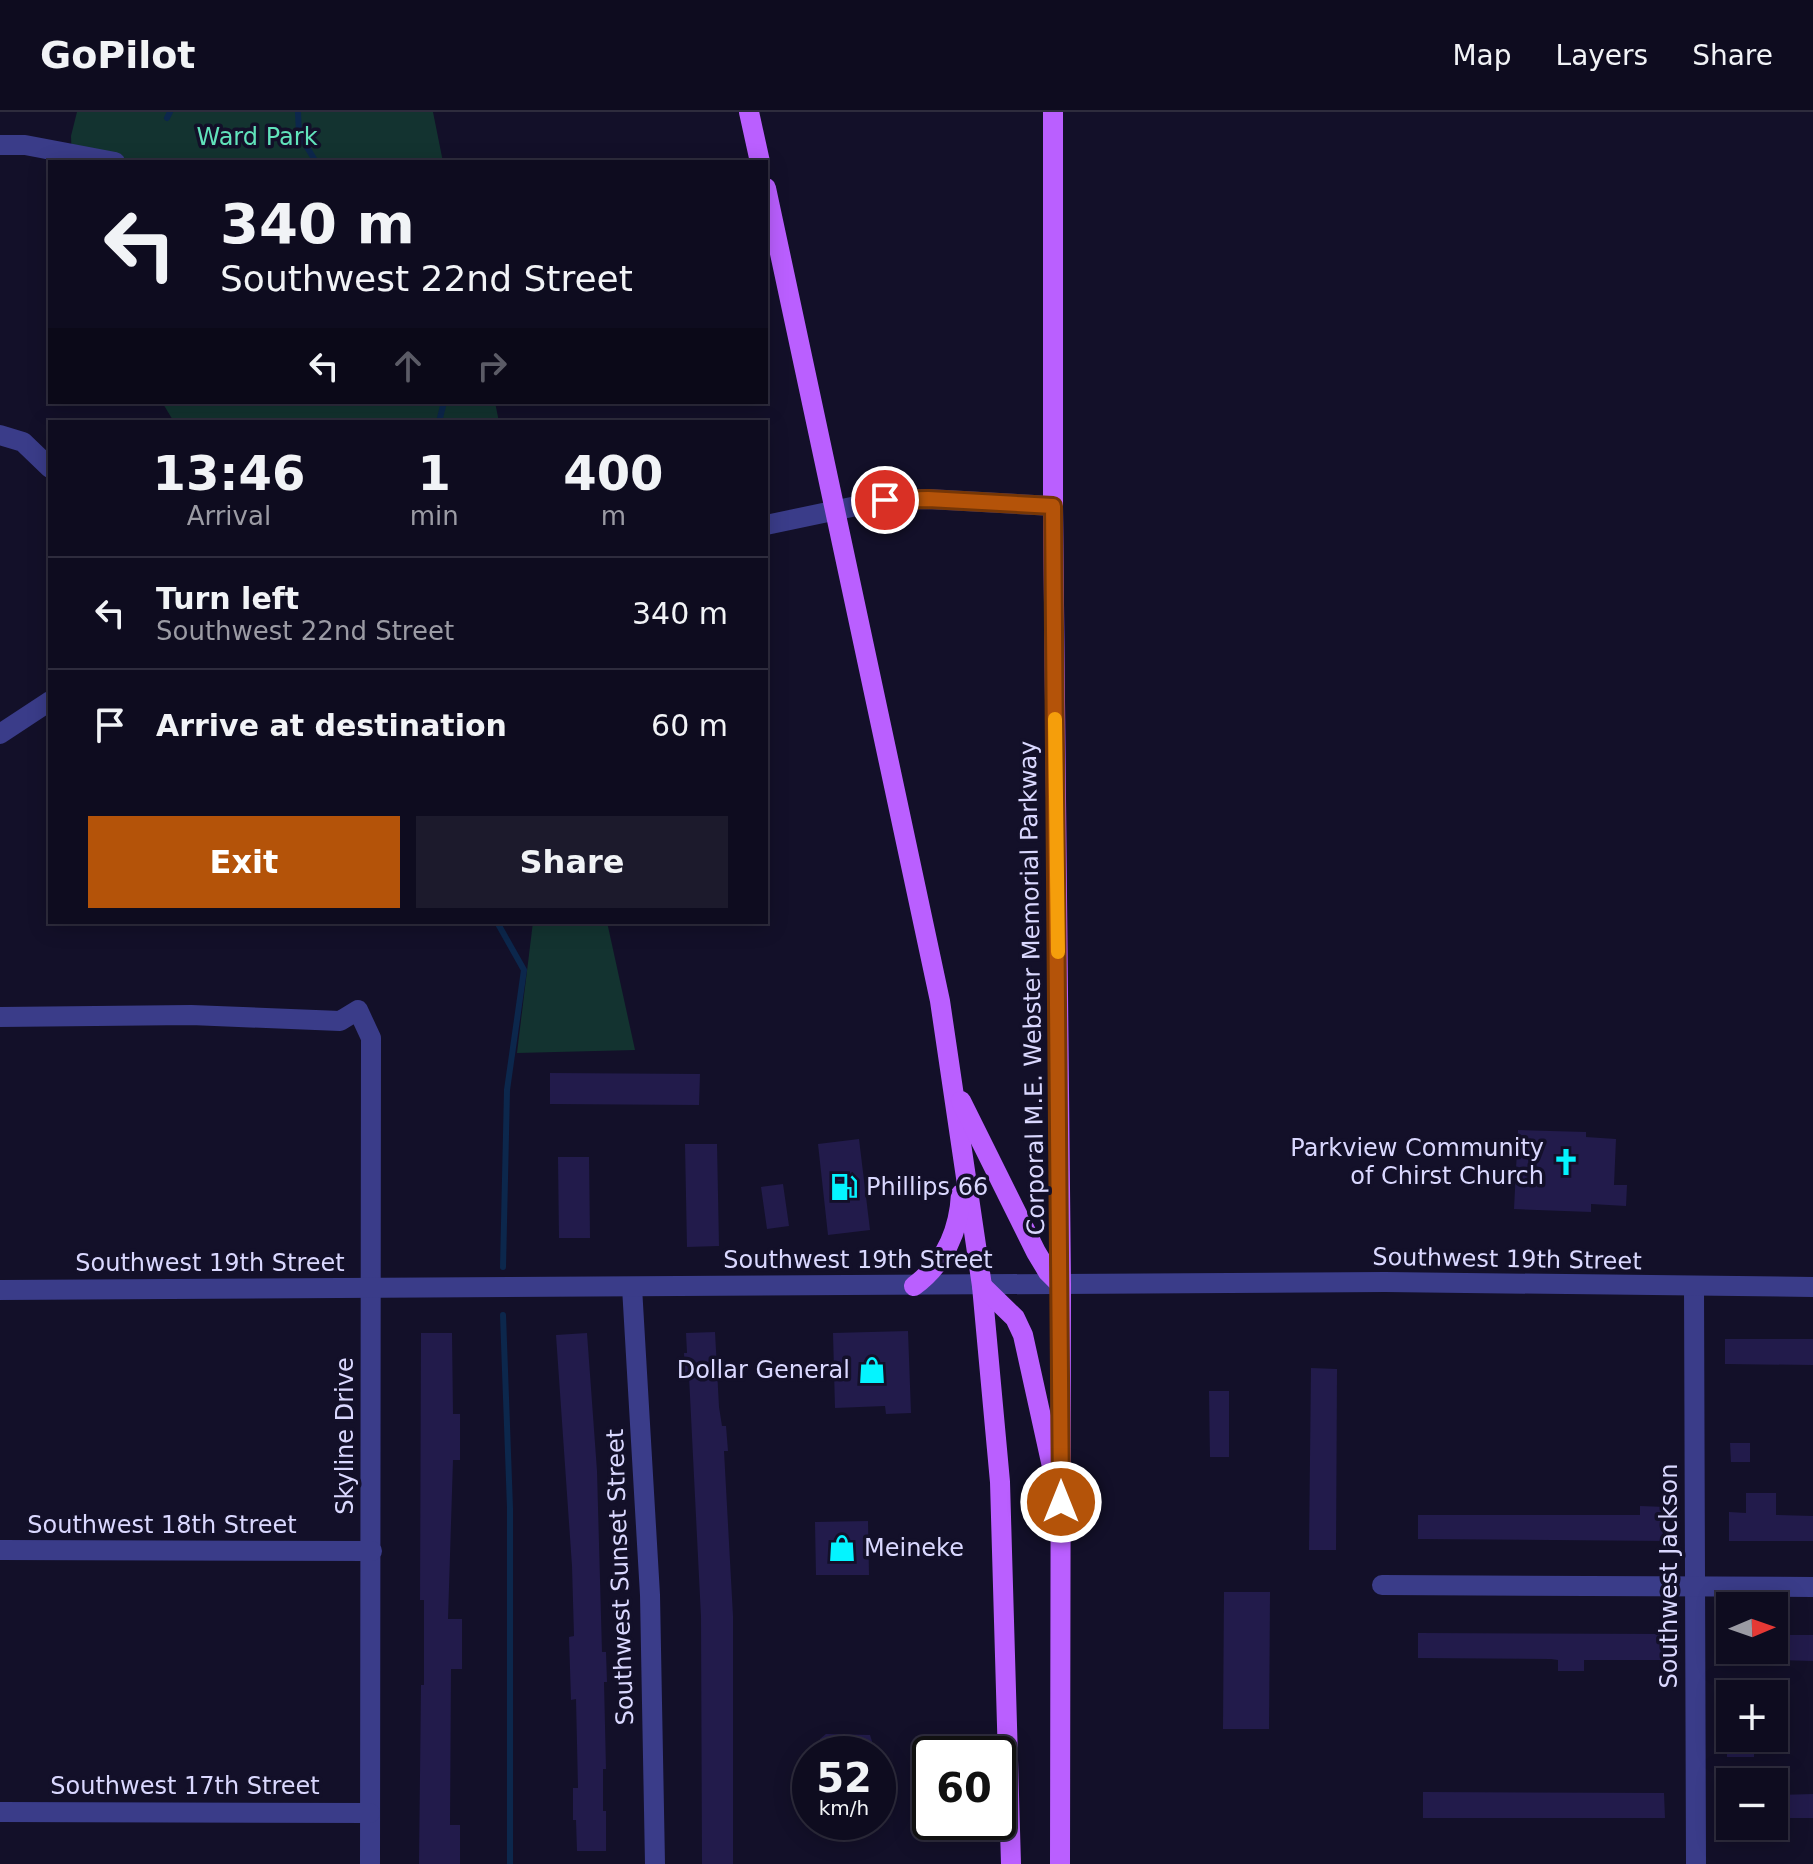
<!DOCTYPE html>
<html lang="en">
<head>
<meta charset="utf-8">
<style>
	:root { --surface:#0e0c1f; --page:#1c1a2c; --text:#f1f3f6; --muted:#9b9ba4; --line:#2e2c3d; --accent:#b45309 }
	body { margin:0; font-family:"DejaVu Sans",sans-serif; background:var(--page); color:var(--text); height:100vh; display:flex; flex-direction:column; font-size:30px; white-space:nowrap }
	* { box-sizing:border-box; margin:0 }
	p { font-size:26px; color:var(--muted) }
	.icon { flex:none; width:44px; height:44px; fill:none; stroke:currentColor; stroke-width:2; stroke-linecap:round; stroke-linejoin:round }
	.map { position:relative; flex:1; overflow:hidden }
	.sheet { position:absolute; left:48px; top:308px; width:720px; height:504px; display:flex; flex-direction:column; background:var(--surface); border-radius:0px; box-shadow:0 4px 20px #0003,0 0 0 2px var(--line) }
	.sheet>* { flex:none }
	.top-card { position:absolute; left:48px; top:48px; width:720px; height:244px; border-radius:0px; box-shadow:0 4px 20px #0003,0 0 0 2px var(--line); background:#0e0c1f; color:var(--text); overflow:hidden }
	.needle { width:52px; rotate:88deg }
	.tools { position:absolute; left:1716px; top:1480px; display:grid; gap:16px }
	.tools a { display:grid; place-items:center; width:72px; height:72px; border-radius:0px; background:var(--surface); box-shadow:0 4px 20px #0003,0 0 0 2px var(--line); font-size:40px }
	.speed { position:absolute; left:792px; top:1624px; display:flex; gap:16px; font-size:40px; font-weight:700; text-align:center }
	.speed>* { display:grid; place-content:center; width:104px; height:104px; border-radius:50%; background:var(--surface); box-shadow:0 4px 20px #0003,0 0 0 2px var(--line); line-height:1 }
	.speed small { font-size:20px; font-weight:400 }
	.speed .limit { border:4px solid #111; border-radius:12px; background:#fff; color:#111 }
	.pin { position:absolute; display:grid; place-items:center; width:68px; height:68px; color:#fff; margin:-34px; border:4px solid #fff; border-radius:50%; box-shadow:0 2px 8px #0007 }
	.me { position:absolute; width:88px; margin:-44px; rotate:0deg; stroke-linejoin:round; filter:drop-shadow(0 0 6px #0008) }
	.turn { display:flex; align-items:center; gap:28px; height:168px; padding:0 40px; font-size:36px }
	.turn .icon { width:104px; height:104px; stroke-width:2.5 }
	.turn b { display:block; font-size:56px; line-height:68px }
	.lanes { display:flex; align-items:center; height:76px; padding:0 40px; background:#0003; justify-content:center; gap:40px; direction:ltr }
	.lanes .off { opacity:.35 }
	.eta { display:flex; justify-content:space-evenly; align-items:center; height:136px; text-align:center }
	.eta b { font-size:48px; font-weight:700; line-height:56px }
	.cta { display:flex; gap:16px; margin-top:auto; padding:16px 40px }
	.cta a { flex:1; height:92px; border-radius:0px; background:var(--accent); color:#fff; font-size:32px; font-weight:700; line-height:92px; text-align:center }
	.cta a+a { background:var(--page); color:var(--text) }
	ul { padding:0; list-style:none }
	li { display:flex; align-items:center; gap:24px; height:112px; padding:0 40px; border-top:2px solid var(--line) }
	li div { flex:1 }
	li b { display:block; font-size:30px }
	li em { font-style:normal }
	header { display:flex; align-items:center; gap:48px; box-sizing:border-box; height:112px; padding:0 40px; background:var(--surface); border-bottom:2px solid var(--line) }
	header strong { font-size:38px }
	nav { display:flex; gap:44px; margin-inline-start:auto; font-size:28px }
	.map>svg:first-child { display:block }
	.green { fill:#133330 }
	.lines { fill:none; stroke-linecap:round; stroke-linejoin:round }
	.stream { stroke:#0c274c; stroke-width:6 }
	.building { fill:#221b4b }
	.minor { stroke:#3a3c89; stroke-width:20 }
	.major { stroke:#ba5fff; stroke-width:20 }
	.route-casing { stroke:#753606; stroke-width:20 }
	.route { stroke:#b45309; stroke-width:14 }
	.slow { stroke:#f59e0b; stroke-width:14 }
	.labels { text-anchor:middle; stroke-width:7; stroke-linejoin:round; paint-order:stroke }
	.park-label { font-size:24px; fill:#61e2bb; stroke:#131029 }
	.street-label { font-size:24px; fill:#dad8ff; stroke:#131029 }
	.poi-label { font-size:24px; fill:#dad8ff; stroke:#131029; text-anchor:end }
</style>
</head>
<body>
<header>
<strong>GoPilot</strong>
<nav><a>Map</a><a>Layers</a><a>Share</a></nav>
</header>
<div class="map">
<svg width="1813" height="1752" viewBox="0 0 1813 1752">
	<rect width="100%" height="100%" fill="#131029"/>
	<!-- green -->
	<g class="green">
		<polygon points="77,0 433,0 443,50 72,50 71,24"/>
		<polygon points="162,290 495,290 499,310 174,310"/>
		<polygon points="533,810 607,810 635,938 517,941"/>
	</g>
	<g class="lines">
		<!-- stream -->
		<g class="stream">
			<polyline points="298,0 299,22 316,50"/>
			<polyline points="167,6 170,0"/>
			<polyline points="439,310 444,290"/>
			<polyline points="497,810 524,858 507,978 503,1155"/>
			<polyline points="503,1203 510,1396 510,1752"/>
		</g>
	</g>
	<!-- building -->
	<g class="building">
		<polygon points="550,961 700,962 699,993 550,992"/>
		<polygon points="1518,1018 1586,1020 1586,1025 1616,1027 1614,1073 1627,1073 1626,1094 1591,1092 1591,1100 1514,1097"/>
		<polygon points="859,1027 870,1118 828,1123 818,1032"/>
		<polygon points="685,1032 717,1032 719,1134 687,1135"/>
		<polygon points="558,1045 589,1045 590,1126 559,1126"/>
		<polygon points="783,1072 789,1114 767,1117 761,1075"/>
		<polygon points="908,1219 911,1301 886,1302 885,1294 835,1296 833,1221"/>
		<polygon points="715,1220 719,1295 722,1314 726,1314 728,1339 724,1339 733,1504 733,1752 702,1752 701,1505 689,1264 685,1265 684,1241 687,1241 686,1221"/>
		<polygon points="421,1221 452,1221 453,1302 460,1302 460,1348 453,1348 448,1507 462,1507 462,1557 451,1557 450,1713 460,1713 460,1752 419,1752 421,1573 424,1573 424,1488 420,1488"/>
		<polygon points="587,1221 597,1359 602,1540 606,1540 607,1570 604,1570 606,1657 603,1657 603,1699 606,1699 606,1739 577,1739 576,1708 573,1708 573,1676 578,1676 576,1587 571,1588 569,1525 574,1524 572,1454 556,1223"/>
		<polygon points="1725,1227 1813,1227 1813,1253 1725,1252"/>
		<polygon points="1311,1256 1337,1257 1336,1438 1309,1438"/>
		<polygon points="1209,1279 1229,1279 1229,1345 1210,1345"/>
		<polygon points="1730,1331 1750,1331 1750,1350 1731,1350"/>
		<polygon points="1746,1381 1776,1381 1776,1403 1813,1404 1813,1429 1729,1429 1729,1400 1746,1401"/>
		<polygon points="1640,1394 1666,1395 1669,1429 1418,1427 1418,1403 1640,1403"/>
		<polygon points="868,1409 869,1463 816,1463 815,1410"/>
		<polygon points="1224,1480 1270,1480 1269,1617 1223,1617"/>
		<polygon points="1418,1521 1667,1522 1667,1548 1584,1548 1584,1559 1558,1559 1558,1548 1551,1547 1418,1546"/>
		<polygon points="1774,1523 1813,1523 1813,1549 1774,1548"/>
		<polygon points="826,1622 870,1623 876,1642 820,1642 820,1627"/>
		<rect x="1727" y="1626" width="27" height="19"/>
		<polygon points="1423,1680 1664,1681 1665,1706 1423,1706"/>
		<polygon points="1813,1682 1813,1706 1774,1706 1774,1683"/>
	</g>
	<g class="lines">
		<!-- minor -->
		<g class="minor">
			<polyline points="0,33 25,33 115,50"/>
			<polyline points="0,323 23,330 50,356"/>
			<polyline points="766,413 885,388 928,387 1053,394"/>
			<polyline points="0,622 50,589"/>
			<polyline points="0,905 191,903 340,909 358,898 371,926 370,1752"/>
			<polyline points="632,1175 650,1483 655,1752"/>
			<polyline points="1694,1176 1696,1752"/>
			<polyline points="0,1178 1385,1170 1813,1175"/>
			<polyline points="0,1438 372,1439"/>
			<polyline points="1382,1473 1813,1475"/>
			<polyline points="0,1700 370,1701"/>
		</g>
		<!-- major -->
		<g class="major">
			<polyline points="749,0 760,50"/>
			<polyline points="1053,0 1053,394 1061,1173 1060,1752"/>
			<polyline points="766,76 940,889 982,1174 1000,1370 1011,1752"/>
			<polyline points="961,989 1036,1140 1048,1160 1061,1173"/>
			<path d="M 914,1174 C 944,1152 959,1119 961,1082"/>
			<polyline points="982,1174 1015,1206 1023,1223 1053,1359"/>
		</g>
	</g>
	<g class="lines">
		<!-- route casing -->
		<g class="route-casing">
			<polyline id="route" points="885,388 928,387 1053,394 1061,1390"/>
		</g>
		<!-- route -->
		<use href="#route" class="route"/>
		<!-- slow -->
		<polyline class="slow" points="1055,607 1058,840"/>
	</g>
	<!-- icons -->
	<defs>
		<g id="church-bare" transform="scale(2.16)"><path d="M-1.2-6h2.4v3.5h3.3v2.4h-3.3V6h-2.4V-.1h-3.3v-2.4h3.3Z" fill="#04f4ff" stroke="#131029" stroke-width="2.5" paint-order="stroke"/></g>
		<g id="fuel-bare" transform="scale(2.16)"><path d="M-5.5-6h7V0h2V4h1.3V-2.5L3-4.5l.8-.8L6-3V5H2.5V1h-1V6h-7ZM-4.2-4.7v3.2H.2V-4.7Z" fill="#04f4ff" stroke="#131029" stroke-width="2.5" paint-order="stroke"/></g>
		<g id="shop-bare" transform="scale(2.16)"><path d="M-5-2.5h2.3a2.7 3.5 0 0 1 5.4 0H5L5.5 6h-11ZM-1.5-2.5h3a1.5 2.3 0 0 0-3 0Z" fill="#04f4ff" stroke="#131029" stroke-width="2.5" paint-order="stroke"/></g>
	</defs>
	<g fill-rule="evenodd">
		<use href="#church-bare" x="1566" y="1050"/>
		<use href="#fuel-bare" x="844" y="1075"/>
		<use href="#shop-bare" x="872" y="1258"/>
		<use href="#shop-bare" x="842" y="1436"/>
	</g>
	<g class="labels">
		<!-- park labels -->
		<g class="park-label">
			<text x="257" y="33">Ward Park</text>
		</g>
		<!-- street labels -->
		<g class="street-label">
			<text transform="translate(1032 876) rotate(-91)" y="8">Corporal M.E. Webster Memorial Parkway</text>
			<text transform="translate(1507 1147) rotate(1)" y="8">Southwest 19th Street</text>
			<text x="858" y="1156">Southwest 19th Street</text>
			<text x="210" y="1159">Southwest 19th Street</text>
			<text transform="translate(345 1324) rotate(-90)" y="8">Skyline Drive</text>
			<text x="162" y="1421">Southwest 18th Street</text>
			<text transform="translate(1669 1464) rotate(-90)" y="8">Southwest Jackson</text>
			<text transform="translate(620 1465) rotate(-92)" y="8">Southwest Sunset Street</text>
			<text x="185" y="1682">Southwest 17th Street</text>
		</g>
		<!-- poi labels -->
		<g class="poi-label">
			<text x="1544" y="1044">Parkview Community<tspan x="1544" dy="28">of Chirst Church</tspan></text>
			<text x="866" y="1083" text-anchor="start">Phillips 66</text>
			<text x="850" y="1266">Dollar General</text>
			<text x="864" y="1444" text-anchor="start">Meineke</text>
		</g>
	</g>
</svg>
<div class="tools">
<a><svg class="needle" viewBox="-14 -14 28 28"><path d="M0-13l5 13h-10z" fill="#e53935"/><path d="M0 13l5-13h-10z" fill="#9b9ba4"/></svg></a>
<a>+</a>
<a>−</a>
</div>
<div class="speed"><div>52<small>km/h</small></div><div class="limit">60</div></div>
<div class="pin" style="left:885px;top:388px;background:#d93025"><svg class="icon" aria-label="arrive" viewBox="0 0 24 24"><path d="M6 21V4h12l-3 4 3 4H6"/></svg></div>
<svg class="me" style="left:1061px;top:1390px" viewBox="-20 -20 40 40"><circle r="17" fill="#b45309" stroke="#fff" stroke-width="3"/><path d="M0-11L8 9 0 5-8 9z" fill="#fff"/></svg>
<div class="top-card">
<div class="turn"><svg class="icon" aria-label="left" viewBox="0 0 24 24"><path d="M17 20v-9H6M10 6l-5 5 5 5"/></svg><div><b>340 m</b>Southwest 22nd Street</div></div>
<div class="lanes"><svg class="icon" aria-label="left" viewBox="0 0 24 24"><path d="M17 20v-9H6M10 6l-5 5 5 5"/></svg><svg class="icon off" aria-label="ahead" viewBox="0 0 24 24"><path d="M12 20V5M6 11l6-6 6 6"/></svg><svg class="icon off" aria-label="right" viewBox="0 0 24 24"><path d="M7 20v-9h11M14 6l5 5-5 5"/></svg></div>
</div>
<section class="sheet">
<div class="eta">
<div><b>13:46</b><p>Arrival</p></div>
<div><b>1</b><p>min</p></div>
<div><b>400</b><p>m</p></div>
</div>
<ul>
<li><svg class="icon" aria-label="left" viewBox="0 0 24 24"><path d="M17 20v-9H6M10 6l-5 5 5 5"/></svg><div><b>Turn left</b><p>Southwest 22nd Street</p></div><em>340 m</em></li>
<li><svg class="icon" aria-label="arrive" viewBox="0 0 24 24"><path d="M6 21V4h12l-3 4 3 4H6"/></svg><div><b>Arrive at destination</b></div><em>60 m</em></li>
</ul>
<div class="cta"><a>Exit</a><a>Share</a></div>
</section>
</div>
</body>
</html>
